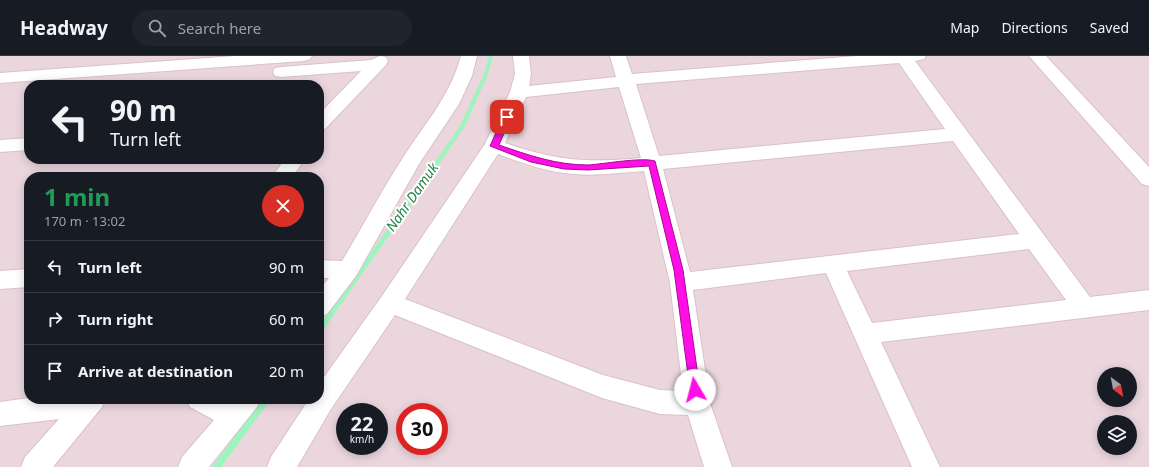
<!DOCTYPE html>
<meta charset="utf-8">
<style>
:root{--surface:#171b24;--page:#20242c;--text:#f1f3f6;--muted:#9ea1a6;--line:#363941}
body{margin:0;font-family:"Noto Sans",sans-serif;background:var(--page);color:var(--text);height:100vh;display:flex;flex-direction:column;font-size:15px;white-space:nowrap}
*{box-sizing:border-box;margin:0}
p{font-size:13px;color:var(--muted)}
.icon{flex:none;width:22px;height:22px;fill:none;stroke:currentColor;stroke-width:2;stroke-linecap:round;stroke-linejoin:round}
.map{position:relative;flex:1;overflow:hidden}
.panel{position:absolute;left:24px;top:116px;width:300px;height:232px;display:flex;flex-direction:column;background:var(--surface);border-radius:16px;box-shadow:0 2px 10px #0003}
.panel>*{flex:none}
.hud{position:absolute;left:24px;top:24px;width:300px;height:84px;border-radius:16px;box-shadow:0 2px 10px #0003;background:#171b24;color:var(--text);overflow:hidden}
.needle{width:26px;rotate:148deg}
.fabs{position:absolute;left:1097px;top:311px;display:grid;gap:8px}
.fabs a{display:grid;place-items:center;width:40px;height:40px;border-radius:50%;background:var(--surface);box-shadow:0 2px 10px #0003;font-size:20px}
.speed{position:absolute;left:336px;top:347px;display:flex;gap:8px;font-size:20px;font-weight:700;text-align:center}
.speed>*{display:grid;place-content:center;width:52px;height:52px;border-radius:50%;background:var(--surface);box-shadow:0 2px 10px #0003;line-height:1}
.speed small{font-size:10px;font-weight:400}
.speed .limit{border:6px solid #d22;background:#fff;color:#111}
.pin{position:absolute;display:grid;place-items:center;width:34px;height:34px;color:#fff;margin:-17px;border-radius:8px;box-shadow:0 2px 6px #0006}
.me{position:absolute;width:44px;margin:-22px;rotate:352deg;stroke-linejoin:round;filter:drop-shadow(0 0 3px #0008)}
.turn{display:flex;align-items:center;gap:14px;height:84px;padding:0 20px;font-size:18px}
.turn .icon{width:52px;height:52px;stroke-width:2.5}
.turn b{display:block;font-size:28px;line-height:34px}
.round{display:grid;place-items:center;flex:none;width:42px;height:42px;border-radius:21px;background:var(--page)}
.overview{display:flex;align-items:center;justify-content:space-between;height:68px;padding:0 20px}
h1{font-size:24px;font-weight:700;line-height:30px;color:#1e9e55}
ul{padding:0;list-style:none}
li{display:flex;align-items:center;gap:12px;height:52px;padding:0 20px;border-top:1px solid var(--line)}
li div{flex:1}
li b{display:block;font-size:15px}
li em{font-style:normal}
header{display:flex;align-items:center;gap:24px;box-sizing:border-box;height:56px;padding:0 20px;background:var(--surface);border-bottom:1px solid var(--line)}
header strong{font-size:19px}
nav{display:flex;gap:22px;margin-inline-start:auto;font-size:14px}
.search{width:280px;height:36px;background:var(--page);display:flex;align-items:center;gap:10px;box-sizing:border-box;padding:0 14px;border-radius:22px;color:var(--muted);font-size:15px}
.map>svg:first-child{display:block}
.residential{fill:#ebd6de;fill-rule:evenodd}
.lines{fill:none;stroke-linecap:round;stroke-linejoin:round}
.stream{fill:#9df4bd;fill-rule:evenodd}
.minor-casing{stroke:#dac0ca;stroke-width:2}
.minor{fill:#fff;fill-rule:evenodd}
.route{fill:#ff0fe5;stroke:#a60a95}
.labels{text-anchor:middle;stroke-width:4;stroke-linejoin:round;paint-order:stroke}
.water-label{font-size:14px;font-style:italic;fill:#218447;stroke:#fff}
</style>
<header>
<strong>Headway</strong>
<div class="search"><svg class="icon" aria-label="search" viewBox="0 0 24 24"><circle cx="10" cy="10" r="6"/><path d="M15 15l6 6"/></svg>Search here</div>
<nav><a>Map</a><a>Directions</a><a>Saved</a></nav>
</header>
<div class="map">
<svg width="1149" height="411" viewBox="0 0 1149 411">
<rect width="100%" height="100%" fill="#f3e4e9"/>
<path class="residential" d="M0,0H1149V411H0ZM29,29H319V103H29ZM29,121H319V343H29ZM1104,318H1130V344H1104ZM345,356H379V390H345ZM405,356H439V390H405ZM1104,366H1130V392H1104Z"/>
<g class="lines">
<path class="stream" d="M489,0H493L488,18L464,72L321,277L319,278V270L459,72L484,18Z
M263,343H271L221,411H212Z"/>
<g class="minor-casing">
<path id="minor" d="M235,0H312L310,3L304,5L0,27V17Z
M380,0L386,1L388,5L386,9L325,73L319,75V58L361,15L281,21L275,20L273,16L275,12L281,11L371,4Z
M461,0H477L472,20L459,48L419,108L356,220L327,258L319,261V234L329,222H319V204L342,205C363,170 382,134 404,100C426,66 450,40 461,0Z
M513,0H529L531,18L529,30L616,21L610,0H626L632,18L857,0H926L924,3L915,5L1090,241L1149,234V254L881,286L940,411H912L826,217L693,234L710,347L732,411H704L688,359L660,358L602,342L395,259L331,353L297,411H267L271,401L309,343H319V328L382,240L485,88L510,36L515,18ZM899,7L945,73L659,100L636,28ZM619,31L641,102C586,107 557,105 505,87L526,41ZM953,85L1019,178L690,216L663,113ZM498,98C519,106 541,114 564,117C590,121 618,117 644,115L670,227L683,335L660,334L603,319L405,243ZM1029,193L1066,244L872,267L847,215Z
M1029,0H1046L1149,111V130L1142,128Z
M29,82V94L0,96V84Z
M285,103H305L292,121H272Z
M29,213V231L0,233V215Z
M29,342V343H106L102,351L53,411H21L25,401L59,363L0,370V346Z
M186,343H224L230,346L232,343H261L257,351L209,411H178L182,401L214,364L190,351Z"/>
</g>
<use href="#minor" class="minor"/>
</g>
<path class="route" d="M504,59L511,61L499,89C528,99 556,109 588,109C604,108 641,101 655,105L683,214L700,334L699,337L695,339L691,337L690,334L674,214L649,110L588,114L564,113L531,106L490,90Z"/>
<g class="labels">
<g class="water-label">
<text transform="translate(412 141) rotate(-55)" y="5">Nahr Damuk</text>
</g>
</g>
</svg>
<div class="fabs">
<a><svg class="needle" viewBox="-14 -14 28 28"><path d="M0-13l5 13h-10z" fill="#e53935"/><path d="M0 13l5-13h-10z" fill="#9ea1a6"/></svg></a>
<a><svg class="icon" aria-label="layers" viewBox="0 0 24 24"><path d="M12 4l9 5-9 5-9-5zM3 14l9 5 9-5"/></svg></a>
</div>
<div class="speed"><div>22<small>km/h</small></div><div class="limit">30</div></div>
<div class="pin" style="left:507px;top:61px;background:#d93025"><svg class="icon" aria-label="arrive" viewBox="0 0 24 24"><path d="M6 21V4h12l-3 4 3 4H6"/></svg></div>
<svg class="me" style="left:695px;top:334px" viewBox="-20 -20 40 40"><circle r="19" fill="#fff"/><path d="M0-13L10 11 0 6-10 11z" fill="#ff0fe5"/></svg>
<div class="hud">
<div class="turn"><svg class="icon" aria-label="left" viewBox="0 0 24 24"><path d="M17 20v-9H6M10 6l-5 5 5 5"/></svg><div><b>90 m</b>Turn left</div></div>
</div>
<section class="panel">
<div class="overview"><div><h1>1 min</h1><p>170 m · 13:02</p></div><a class="round" style="background:#d93025;color:#fff"><svg class="icon" aria-label="close" viewBox="0 0 24 24"><path d="M6 6l12 12M18 6L6 18"/></svg></a></div>
<ul>
<li><svg class="icon" aria-label="left" viewBox="0 0 24 24"><path d="M17 20v-9H6M10 6l-5 5 5 5"/></svg><div><b>Turn left</b></div><em>90 m</em></li>
<li><svg class="icon" aria-label="right" viewBox="0 0 24 24"><path d="M7 20v-9h11M14 6l5 5-5 5"/></svg><div><b>Turn right</b></div><em>60 m</em></li>
<li><svg class="icon" aria-label="arrive" viewBox="0 0 24 24"><path d="M6 21V4h12l-3 4 3 4H6"/></svg><div><b>Arrive at destination</b></div><em>20 m</em></li>
</ul>
</section>
</div>
